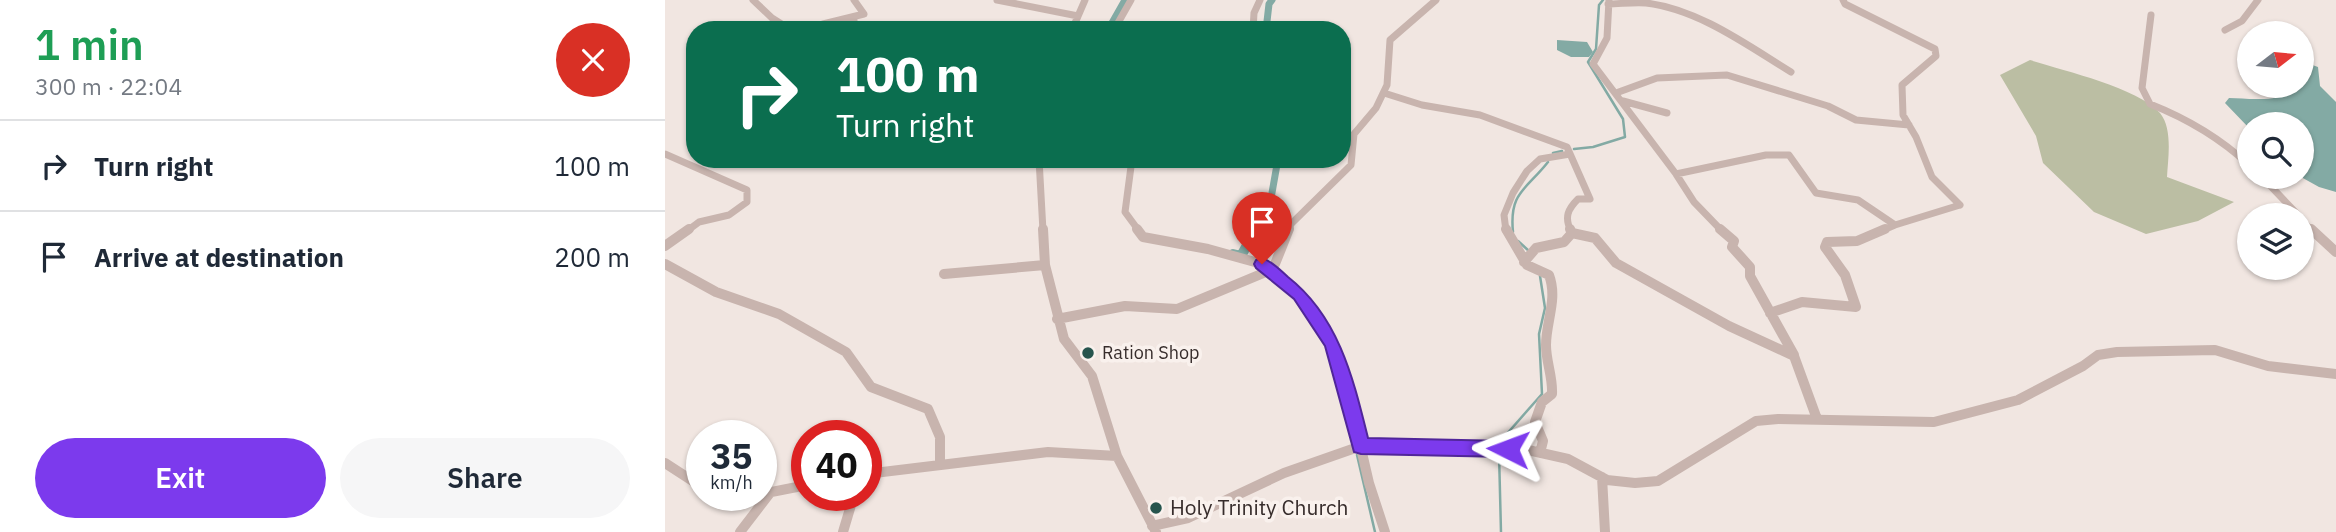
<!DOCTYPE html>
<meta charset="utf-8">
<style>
:root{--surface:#fff;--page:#f6f6f7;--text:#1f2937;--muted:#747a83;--line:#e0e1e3;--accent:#7c3aed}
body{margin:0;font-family:"IBM Plex Sans",sans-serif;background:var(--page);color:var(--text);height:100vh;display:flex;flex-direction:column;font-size:26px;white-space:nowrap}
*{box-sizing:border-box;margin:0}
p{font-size:23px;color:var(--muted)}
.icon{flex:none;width:38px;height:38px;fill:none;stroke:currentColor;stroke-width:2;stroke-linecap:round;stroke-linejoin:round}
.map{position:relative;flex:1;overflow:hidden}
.panel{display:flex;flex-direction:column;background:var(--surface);width:665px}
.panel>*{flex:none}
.top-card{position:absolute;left:21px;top:21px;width:665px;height:147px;border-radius:28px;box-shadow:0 2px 5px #0004;background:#0b6e4f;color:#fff;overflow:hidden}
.needle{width:46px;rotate:74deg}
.fabs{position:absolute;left:1572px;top:21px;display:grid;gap:14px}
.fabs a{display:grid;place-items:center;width:77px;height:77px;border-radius:50%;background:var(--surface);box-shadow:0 2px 5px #0004;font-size:35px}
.speed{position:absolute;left:21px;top:420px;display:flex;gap:14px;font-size:35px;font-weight:700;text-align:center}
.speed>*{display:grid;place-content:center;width:91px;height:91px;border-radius:50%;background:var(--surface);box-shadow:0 2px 5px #0004;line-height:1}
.speed small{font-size:18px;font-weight:400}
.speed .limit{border:10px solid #d22;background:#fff;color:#111}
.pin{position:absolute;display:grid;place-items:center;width:60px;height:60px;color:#fff;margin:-72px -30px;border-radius:50% 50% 50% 0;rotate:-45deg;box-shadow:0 0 7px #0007}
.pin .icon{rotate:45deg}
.me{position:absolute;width:77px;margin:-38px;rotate:273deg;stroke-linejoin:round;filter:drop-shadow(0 0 5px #0008)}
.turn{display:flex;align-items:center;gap:24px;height:147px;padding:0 35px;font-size:32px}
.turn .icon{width:91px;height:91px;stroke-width:2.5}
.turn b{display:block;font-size:49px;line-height:60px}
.round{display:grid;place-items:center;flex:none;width:74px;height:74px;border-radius:37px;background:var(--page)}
.headline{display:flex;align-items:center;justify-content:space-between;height:119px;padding:0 35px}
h1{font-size:42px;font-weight:600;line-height:52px;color:#1e9e55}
.action{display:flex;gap:14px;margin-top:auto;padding:14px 35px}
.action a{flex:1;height:80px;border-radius:42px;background:var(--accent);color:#fff;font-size:28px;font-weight:600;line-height:80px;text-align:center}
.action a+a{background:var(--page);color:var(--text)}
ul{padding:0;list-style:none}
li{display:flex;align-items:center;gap:21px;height:91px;padding:0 35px;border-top:2px solid var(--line)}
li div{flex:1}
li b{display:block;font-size:26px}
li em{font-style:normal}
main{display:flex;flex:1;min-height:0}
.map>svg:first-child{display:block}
.green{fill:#bbbea3}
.water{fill:#83aaa4}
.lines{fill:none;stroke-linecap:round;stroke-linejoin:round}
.stream{stroke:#83aaa4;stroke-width:2.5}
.canal-far1{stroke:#83aaa4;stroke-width:7}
.canal{stroke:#83aaa4;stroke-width:10}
.minor-far1{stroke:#c8b4ae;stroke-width:7}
.minor{stroke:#c8b4ae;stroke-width:10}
.route{fill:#7c3aed;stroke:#51269a;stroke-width:2}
.poi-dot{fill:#26544d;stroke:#f9f1ed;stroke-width:2.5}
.labels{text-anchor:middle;stroke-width:7;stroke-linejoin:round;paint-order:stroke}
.poi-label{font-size:18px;fill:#372d2c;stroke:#f9f1ed;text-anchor:start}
.near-poi-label{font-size:21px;fill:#372d2c;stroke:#f9f1ed;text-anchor:start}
</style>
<main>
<section class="panel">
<div class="headline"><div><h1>1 min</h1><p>300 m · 22:04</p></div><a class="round" style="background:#d93025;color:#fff"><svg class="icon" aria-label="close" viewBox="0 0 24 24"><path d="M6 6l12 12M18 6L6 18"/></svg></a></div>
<ul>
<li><svg class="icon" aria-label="right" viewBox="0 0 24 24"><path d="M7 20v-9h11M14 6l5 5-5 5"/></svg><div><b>Turn right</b></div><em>100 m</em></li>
<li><svg class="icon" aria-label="arrive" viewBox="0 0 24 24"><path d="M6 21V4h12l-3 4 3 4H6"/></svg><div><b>Arrive at destination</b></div><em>200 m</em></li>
</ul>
<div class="action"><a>Exit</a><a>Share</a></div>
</section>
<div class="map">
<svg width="1671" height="532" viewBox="0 0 1671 532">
<rect width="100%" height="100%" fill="#f1e6e1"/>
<path class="green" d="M1365,60C1399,71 1472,87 1495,113C1508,129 1503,158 1502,177L1569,202L1533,221L1481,234L1429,212L1378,163L1371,136L1335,75Z"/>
<path class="water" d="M892,40L922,42L928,52L924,57H906L892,50Z
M1636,61L1653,67L1655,86L1671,102V192L1654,187L1636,177V124H1584V128L1560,103L1564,98C1590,99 1621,103 1641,83L1636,79Z"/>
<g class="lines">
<path class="stream" d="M909,149L928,147L960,137L958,119L923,62L931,49L934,5L938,0
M888,153L897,151
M848,232C844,192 861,190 883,162
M853,241L864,251
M662,343L689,440
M840,436L877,394L874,334L880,308L875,276
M834,453L836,532
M692,455L710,532"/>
<path class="canal-far1" d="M443,30L460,0
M601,30L604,4L607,0
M590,231L605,204L613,159"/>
<path class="canal" d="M568,254L576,256L591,229"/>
<path class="minor-far1" d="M88,0L107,18L126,30
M332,0L413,16
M944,0L942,38L928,64L1011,174L1101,155H1124L1151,193L1193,200L1230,225L1295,205
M1178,0L1180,4L1270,49L1271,56L1237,85L1238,115L1251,137L1267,177L1295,205
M943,4C955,4 968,2 981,3C1033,9 1082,45 1126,72
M1486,15L1477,88L1485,104C1523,119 1554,137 1584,165
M189,19V30
M145,30L158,24L199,14L189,0
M407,30L420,0
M449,30L466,0
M588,30L589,13L595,0
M1560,30L1577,21L1593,0
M719,93L757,105L815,115L902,147L925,199H913C903,209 899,217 906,231
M951,93L992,78L1062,75L1163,106L1191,120L1244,125
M958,101L1002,113
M0,154L82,190V202L64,215L34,222L22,231
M374,159L378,231
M467,159L460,212L474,231
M1011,174L1029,202L1057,231
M1597,177L1633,215
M1636,219L1647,231
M623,231L626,224L686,165L689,134L711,108L722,85L725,40L771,0
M841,231L839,215L848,193L862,171L875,159L905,154
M1216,231L1230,225"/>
<path class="minor" d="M378,229L380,265L399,339L427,376L452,456L491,532
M472,229L478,237L543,249L597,264L634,295L668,343L680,379L704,483L720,532
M841,229L862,265L884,275C893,299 881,321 881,345C881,362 888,377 887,394L877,402L870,422L878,441L875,453
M905,229L907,233
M1055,229L1069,241L1067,247L1085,267V276L1129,355
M1646,229L1671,252
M907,233L930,238L951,263L1064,326L1129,356L1152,419
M0,246L24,229
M859,262L871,248L899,242L907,233
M0,264L51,292L114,314L181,352L206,387L263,409L275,437V464
M279,274L380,265
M1105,313L1137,302L1191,307L1180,275L1160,247L1162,242L1192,241L1220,229
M392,319L460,306L512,309L601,272L610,264L624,229
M0,463L37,487
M201,474L383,452L452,456
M937,477L940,532
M96,494L142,485
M72,495H87
M487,526L523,518L619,473L696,446L863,450L903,459L942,480L970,483L993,481L1091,421L1113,419L1269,422L1353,400L1418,366L1433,355L1452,352L1550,350L1603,366L1671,374
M75,532L105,493
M178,532L189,495"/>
</g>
<path class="route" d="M597,258C607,261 615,270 623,277C674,317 688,378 703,438L843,441L850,443L853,449L850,454L843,457L696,454L689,452L660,346L629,299L591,268L589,264L591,260Z"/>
<g class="poi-dot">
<circle cx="423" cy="353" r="7"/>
<circle cx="491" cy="508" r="7"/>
</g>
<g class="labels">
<g class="poi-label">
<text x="437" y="359">Ration Shop</text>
</g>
<g class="near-poi-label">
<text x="505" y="515">Holy Trinity Church</text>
</g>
</g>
</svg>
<div class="fabs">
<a><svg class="needle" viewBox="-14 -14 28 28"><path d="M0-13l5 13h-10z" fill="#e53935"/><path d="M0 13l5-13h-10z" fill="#747a83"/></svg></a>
<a><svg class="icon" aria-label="search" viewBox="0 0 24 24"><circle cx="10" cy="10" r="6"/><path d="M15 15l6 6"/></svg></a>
<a><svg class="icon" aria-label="layers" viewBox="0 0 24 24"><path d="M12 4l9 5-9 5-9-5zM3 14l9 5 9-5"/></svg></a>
</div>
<div class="speed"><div>35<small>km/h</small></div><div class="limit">40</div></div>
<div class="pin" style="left:597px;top:264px;background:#d93025"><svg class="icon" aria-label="arrive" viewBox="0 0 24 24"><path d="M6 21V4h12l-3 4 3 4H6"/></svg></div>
<svg class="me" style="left:843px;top:449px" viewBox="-20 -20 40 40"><path d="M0-17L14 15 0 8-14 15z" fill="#7c3aed" stroke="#fff" stroke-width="4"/></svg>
<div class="top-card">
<div class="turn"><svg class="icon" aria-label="right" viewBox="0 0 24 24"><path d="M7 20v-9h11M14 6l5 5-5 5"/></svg><div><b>100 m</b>Turn right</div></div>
</div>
</div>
</main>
